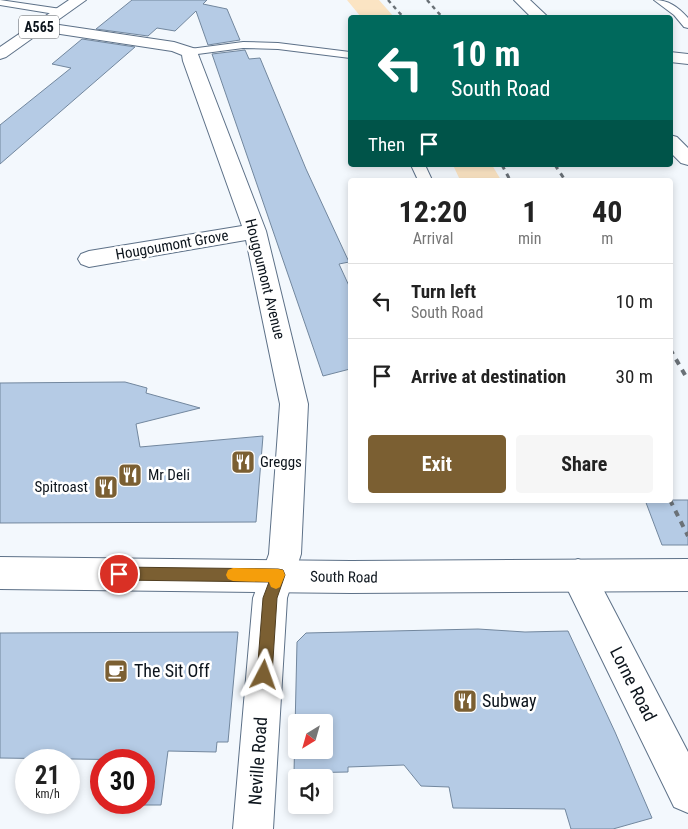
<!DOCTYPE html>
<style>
:root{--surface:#fff;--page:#f6f6f6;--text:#222;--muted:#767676;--line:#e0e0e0;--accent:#7b5f32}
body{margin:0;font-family:"Roboto Condensed",sans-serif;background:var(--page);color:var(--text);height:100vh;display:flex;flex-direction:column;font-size:19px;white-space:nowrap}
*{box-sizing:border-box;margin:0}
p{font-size:16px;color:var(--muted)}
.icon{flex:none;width:28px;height:28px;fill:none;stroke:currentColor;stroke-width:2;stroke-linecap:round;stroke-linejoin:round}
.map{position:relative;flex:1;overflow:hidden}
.side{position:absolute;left:348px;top:178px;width:325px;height:325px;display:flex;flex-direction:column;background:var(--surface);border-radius:5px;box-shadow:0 2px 8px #0003}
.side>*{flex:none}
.banner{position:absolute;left:348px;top:15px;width:325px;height:152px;border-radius:5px;box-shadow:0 2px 8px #0003;background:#00695c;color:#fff;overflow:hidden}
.needle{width:32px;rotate:217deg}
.tools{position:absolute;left:288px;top:714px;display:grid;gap:10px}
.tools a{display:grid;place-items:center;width:45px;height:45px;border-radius:5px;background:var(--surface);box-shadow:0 2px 8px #0003;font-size:25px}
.speed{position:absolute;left:15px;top:749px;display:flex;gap:10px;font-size:25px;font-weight:700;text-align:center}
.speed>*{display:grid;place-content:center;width:65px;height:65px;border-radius:50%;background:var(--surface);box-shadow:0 2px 8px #0003;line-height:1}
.speed small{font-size:12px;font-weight:400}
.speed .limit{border:8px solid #d22;background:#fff;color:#111}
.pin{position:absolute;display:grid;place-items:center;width:42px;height:42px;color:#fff;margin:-21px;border:2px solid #fff;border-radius:50%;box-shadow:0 1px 5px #0007}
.me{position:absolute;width:55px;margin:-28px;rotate:4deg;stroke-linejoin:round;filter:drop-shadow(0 0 4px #0008)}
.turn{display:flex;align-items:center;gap:18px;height:105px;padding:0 20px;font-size:22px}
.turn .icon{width:65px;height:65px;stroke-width:2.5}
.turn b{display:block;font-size:35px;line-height:42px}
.then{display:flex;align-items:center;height:48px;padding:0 20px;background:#0003;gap:10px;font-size:19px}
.eta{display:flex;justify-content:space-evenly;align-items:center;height:85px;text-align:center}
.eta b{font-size:30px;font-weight:700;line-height:35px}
.action{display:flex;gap:10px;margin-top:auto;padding:10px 20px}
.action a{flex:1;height:58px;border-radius:5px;background:var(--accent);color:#fff;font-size:20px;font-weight:700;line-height:58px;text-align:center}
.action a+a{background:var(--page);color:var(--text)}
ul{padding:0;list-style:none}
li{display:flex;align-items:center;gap:15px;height:75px;padding:0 20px;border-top:1px solid var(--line)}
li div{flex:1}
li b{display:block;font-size:19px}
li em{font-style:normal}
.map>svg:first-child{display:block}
.green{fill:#fbe4c3}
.building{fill:#b5cbe5;stroke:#72879e;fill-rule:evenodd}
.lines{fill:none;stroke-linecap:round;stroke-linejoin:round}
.service-casing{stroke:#5d7188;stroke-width:2}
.minor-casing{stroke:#5d7188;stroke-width:2}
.tertiary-casing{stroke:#5d7188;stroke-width:2}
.trunk-casing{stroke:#5d7188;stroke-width:2}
.service{fill:#fff;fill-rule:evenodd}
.minor{fill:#fff;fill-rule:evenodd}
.tertiary{fill:#fff;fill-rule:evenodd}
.trunk{fill:#fff;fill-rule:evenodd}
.rail-far2{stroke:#6a7177;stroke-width:2.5;stroke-dasharray:4 4;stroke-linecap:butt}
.rail-far1{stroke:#6a7177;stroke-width:3;stroke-dasharray:5 5;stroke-linecap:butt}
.rail{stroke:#6a7177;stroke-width:4;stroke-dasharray:6 6;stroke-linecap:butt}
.route{fill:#7b5f32;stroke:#503e20}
.slow{fill:#f59e0b}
.labels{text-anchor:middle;stroke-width:5;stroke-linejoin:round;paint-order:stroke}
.shield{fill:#fff;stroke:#555a60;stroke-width:1}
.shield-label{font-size:14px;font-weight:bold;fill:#0c141c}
.street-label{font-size:15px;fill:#0c141c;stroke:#fff}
.poi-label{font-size:15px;fill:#0c141c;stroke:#fff;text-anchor:start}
.near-poi-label{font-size:18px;fill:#0c141c;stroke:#fff;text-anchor:start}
.near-street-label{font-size:18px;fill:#0c141c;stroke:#fff}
</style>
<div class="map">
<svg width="688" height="829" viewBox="0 0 688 829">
<rect width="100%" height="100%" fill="#f3f8fd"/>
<path class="green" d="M347,0H379L394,17H361Z
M453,165H492L501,180H460Z"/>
<path class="building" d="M132,0H207L203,4L227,9L240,40L208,45L196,11L175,31L157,28L148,36L96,29Z
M82,39L135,47L0,164V125L71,68L52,64Z
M245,50L249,59L260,58L306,169L349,262L339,264L350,288V369L323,376L212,54Z
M125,382L147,388L146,393L200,408L136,424L140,447L263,436L256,522L0,523V383Z
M645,500H688V545H662Z
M478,629L525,632L568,631L615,732L652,818L613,829H571L565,809L453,808L449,787L421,786L404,765L348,767V772L294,773L297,642L306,633ZM296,722H324V750H296Z
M238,632L228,742H217L216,752L168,751L161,805H130V802H144V760L0,758V633Z"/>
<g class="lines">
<g class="service-casing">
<path id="service" d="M0,0L61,9L66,12L61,15L0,5Z
M654,0C669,0 678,7 688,18V28L684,27L674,15Z
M243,42L278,43L350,52V58L278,49L243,48L190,55L185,52L190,49Z
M411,165H425L432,180H418Z"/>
</g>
<g class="minor-casing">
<path id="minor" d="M514,0H530L549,18H532Z
M39,22L174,42L196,49L266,231L308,404L301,554L287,598L273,829H233L253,598L269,554L280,404L246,240L89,267L81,264L78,259L81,254L89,251L242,226L183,61L182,55L172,51L34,30L31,27L34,24Z
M670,52L688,54V64L670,62Z
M670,135L677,137L688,148V165L681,163L670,152Z
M578,559L590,564L688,752V813L674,807L566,586L562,575L566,564Z"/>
</g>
<g class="tertiary-casing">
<path id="tertiary" d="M0,557L351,561L688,559V591L351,593L0,589Z"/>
</g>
<g class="trunk-casing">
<path id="trunk" d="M69,0H86L6,57L0,59V47Z"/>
</g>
<use href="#service" class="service"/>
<use href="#minor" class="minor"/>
<use href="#tertiary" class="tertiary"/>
<use href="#trunk" class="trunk"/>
<path class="rail-far2" d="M388,0L404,18
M427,0L443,18"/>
<path class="rail-far1" d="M502,165L510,180
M555,165L565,180"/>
<path class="rail" d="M670,349L688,380
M670,500L688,536"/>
</g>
<path class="route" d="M119,567L278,569L283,570L285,575L277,598L272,675L269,680L264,683L259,680L257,675L263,598L269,582L119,580L114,578L112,574L114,569Z"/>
<path class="slow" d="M233,568L278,569L283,570L285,575L280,587L276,589L271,587L269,582L233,581L228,579L226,575L228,570Z"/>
<defs>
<g id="restaurant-square" transform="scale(1.25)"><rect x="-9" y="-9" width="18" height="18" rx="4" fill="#7b5f32" stroke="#fff"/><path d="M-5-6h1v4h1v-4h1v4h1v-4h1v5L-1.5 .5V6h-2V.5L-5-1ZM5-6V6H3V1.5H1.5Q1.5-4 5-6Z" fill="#fff"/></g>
<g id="cafe-square" transform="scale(1.25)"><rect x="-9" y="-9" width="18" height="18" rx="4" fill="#7b5f32" stroke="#fff"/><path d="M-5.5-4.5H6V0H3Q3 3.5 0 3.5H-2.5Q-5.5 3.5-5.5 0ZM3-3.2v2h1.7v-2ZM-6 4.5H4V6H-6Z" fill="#fff"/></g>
</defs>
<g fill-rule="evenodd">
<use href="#restaurant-square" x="243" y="462"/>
<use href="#restaurant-square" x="130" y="475"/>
<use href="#restaurant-square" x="106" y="487"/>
<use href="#cafe-square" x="116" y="671"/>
<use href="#restaurant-square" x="465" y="701"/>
</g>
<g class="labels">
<rect class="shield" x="19" y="15.5" width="40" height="23" rx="4"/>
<g class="shield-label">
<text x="39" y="32">A565</text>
</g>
<g class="street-label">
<text transform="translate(172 245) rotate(-10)" y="5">Hougoumont Grove</text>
<text transform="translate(265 279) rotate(76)" y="5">Hougoumont Avenue</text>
<text transform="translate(344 577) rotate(1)" y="5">South Road</text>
</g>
<g class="poi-label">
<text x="260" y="467">Greggs</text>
<text x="148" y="480">Mr Deli</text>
<text x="88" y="492" text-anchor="end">Spitroast</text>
</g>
<g class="near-poi-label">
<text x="134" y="677">The Sit Off</text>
<text x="482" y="707">Subway</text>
</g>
<g class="near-street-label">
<text transform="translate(633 684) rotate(63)" y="6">Lorne Road</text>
<text transform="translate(258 761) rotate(-86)" y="6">Neville Road</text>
</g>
</g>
</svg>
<div class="tools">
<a><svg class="needle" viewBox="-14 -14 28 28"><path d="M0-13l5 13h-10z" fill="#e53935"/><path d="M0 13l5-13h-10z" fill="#767676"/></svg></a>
<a><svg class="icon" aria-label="sound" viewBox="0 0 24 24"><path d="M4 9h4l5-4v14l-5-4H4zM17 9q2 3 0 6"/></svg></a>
</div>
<div class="speed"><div>21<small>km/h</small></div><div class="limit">30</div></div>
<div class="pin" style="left:119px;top:574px;background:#d93025"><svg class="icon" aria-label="arrive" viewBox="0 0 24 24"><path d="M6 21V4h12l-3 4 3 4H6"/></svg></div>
<svg class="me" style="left:264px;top:675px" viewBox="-20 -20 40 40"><path d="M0-17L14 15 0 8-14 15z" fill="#7b5f32" stroke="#fff" stroke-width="4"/></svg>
<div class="banner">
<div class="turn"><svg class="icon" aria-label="left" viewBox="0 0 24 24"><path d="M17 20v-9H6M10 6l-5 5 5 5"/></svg><div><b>10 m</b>South Road</div></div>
<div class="then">Then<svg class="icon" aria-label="arrive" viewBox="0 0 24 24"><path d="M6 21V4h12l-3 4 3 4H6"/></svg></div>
</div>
<section class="side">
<div class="eta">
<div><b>12:20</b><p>Arrival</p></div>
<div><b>1</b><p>min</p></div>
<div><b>40</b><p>m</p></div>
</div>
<ul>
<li><svg class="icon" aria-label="left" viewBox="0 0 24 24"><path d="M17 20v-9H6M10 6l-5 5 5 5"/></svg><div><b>Turn left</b><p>South Road</p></div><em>10 m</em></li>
<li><svg class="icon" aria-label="arrive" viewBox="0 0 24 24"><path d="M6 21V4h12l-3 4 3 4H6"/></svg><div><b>Arrive at destination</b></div><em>30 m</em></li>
</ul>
<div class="action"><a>Exit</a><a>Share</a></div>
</section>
</div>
